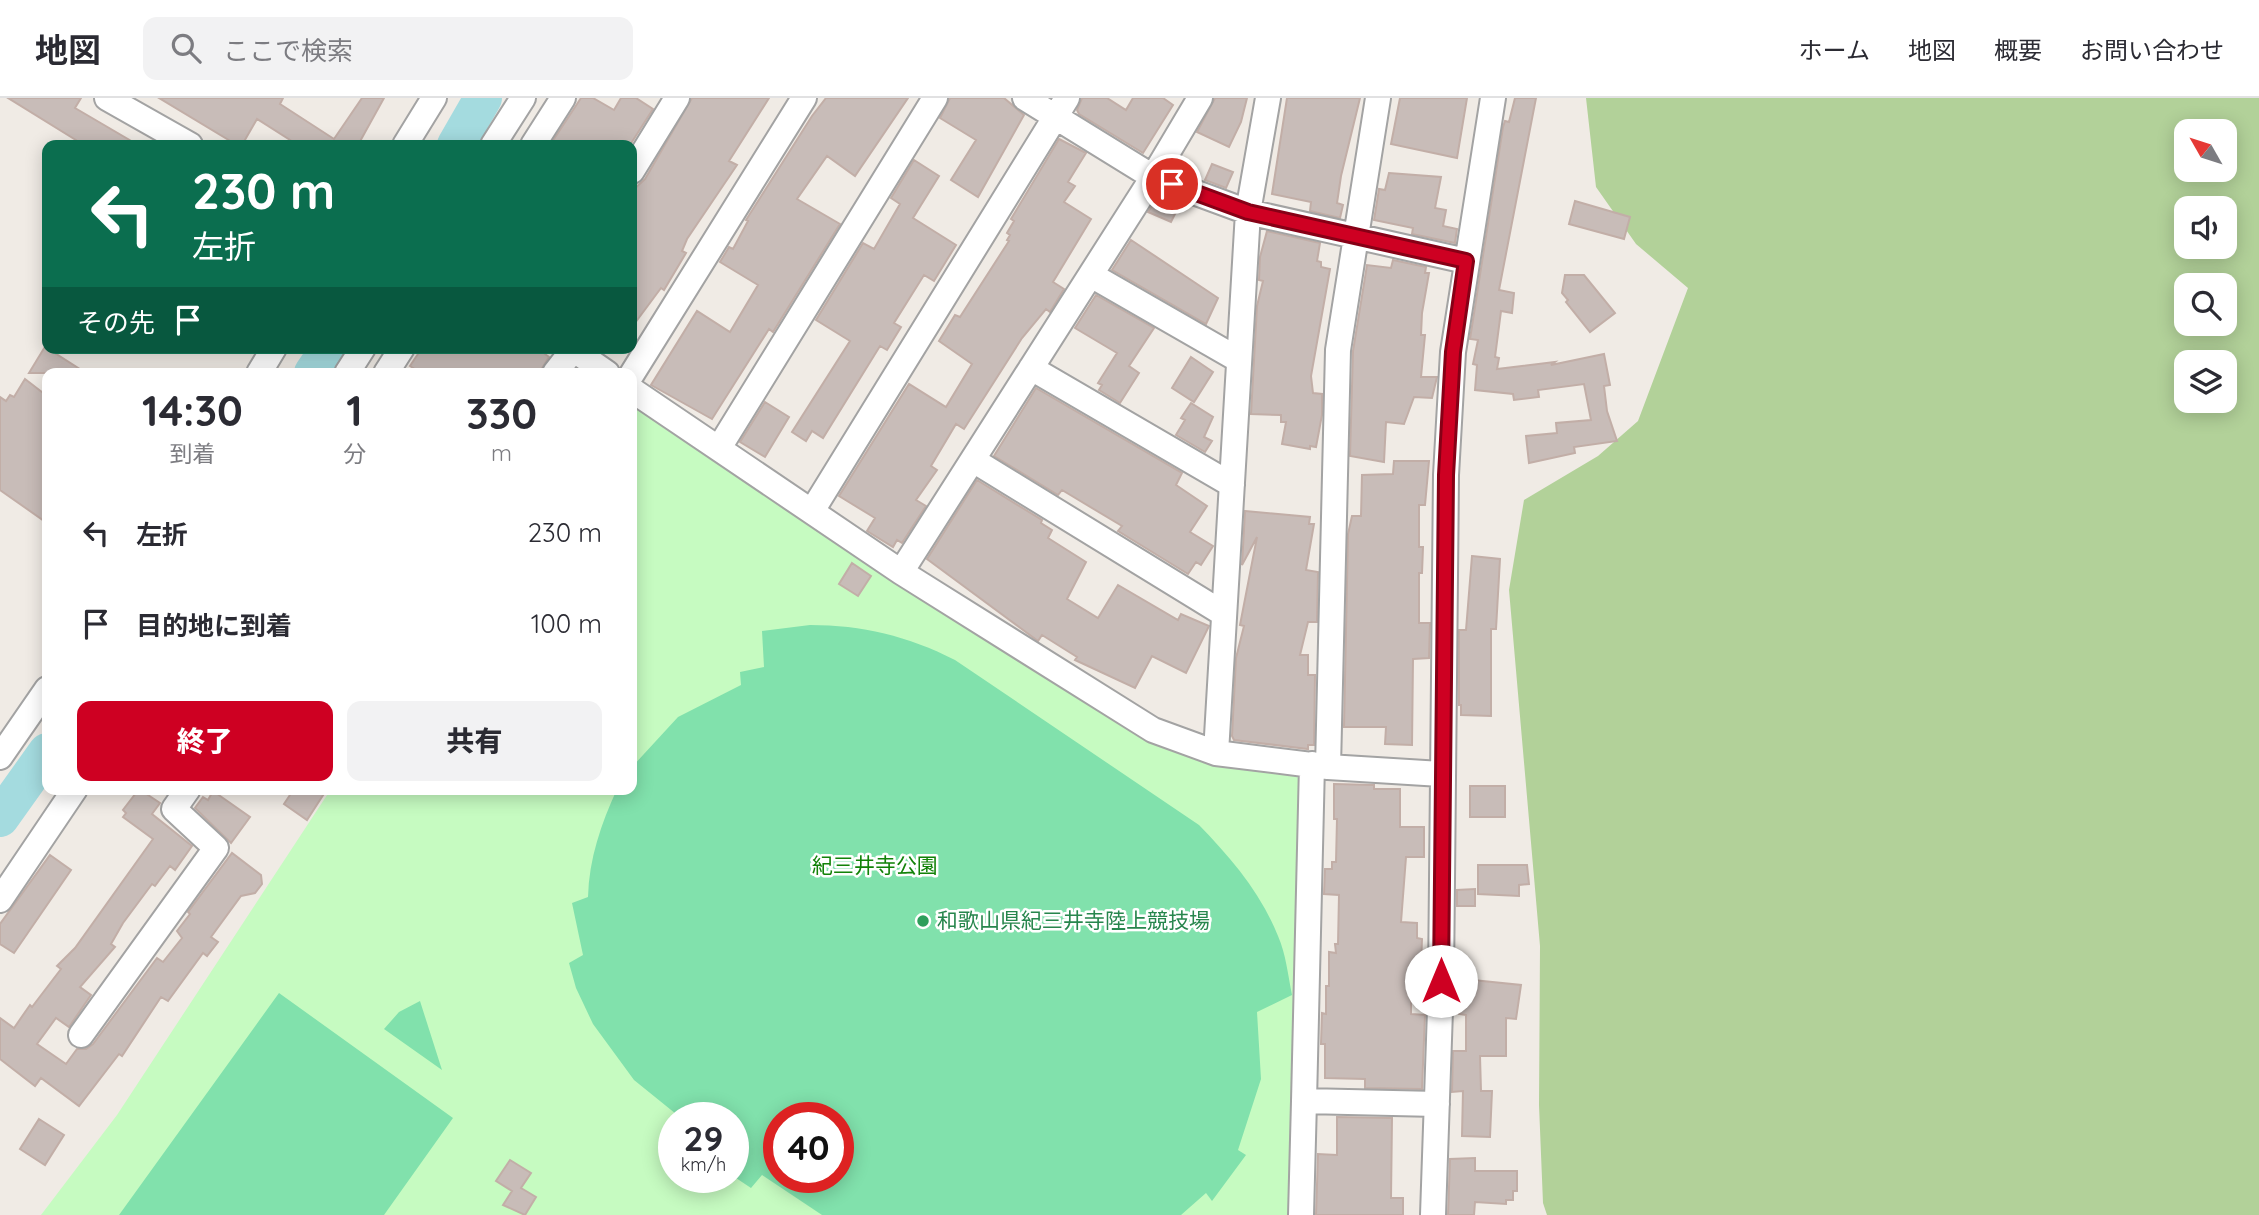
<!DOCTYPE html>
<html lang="ja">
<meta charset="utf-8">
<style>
:root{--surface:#fff;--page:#f2f2f3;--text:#2b2b33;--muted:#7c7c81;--line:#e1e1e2;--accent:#ce0022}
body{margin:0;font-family:Quicksand,"Noto Sans JP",sans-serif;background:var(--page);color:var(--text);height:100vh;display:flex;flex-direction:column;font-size:26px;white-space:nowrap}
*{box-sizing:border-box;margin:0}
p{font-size:23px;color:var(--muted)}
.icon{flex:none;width:38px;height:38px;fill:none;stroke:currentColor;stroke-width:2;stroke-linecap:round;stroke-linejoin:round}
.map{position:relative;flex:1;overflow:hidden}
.details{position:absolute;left:42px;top:270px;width:595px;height:427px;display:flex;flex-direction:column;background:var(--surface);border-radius:14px;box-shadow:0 4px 18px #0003}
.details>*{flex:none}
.banner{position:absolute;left:42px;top:42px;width:595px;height:214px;border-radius:14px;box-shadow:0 4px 18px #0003;background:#0b6e4f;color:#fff;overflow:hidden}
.needle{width:46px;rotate:309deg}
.controls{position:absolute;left:2174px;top:21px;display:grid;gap:14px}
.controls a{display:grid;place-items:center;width:63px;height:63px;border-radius:14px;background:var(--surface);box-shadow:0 4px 18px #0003;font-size:35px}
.speed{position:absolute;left:658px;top:1004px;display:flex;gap:14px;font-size:35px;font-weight:700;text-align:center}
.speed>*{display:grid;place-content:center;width:91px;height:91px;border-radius:50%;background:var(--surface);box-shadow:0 4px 18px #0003;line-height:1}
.speed small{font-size:18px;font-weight:400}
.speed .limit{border:10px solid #d22;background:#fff;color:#111}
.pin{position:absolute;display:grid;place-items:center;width:60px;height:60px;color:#fff;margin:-30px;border:4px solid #fff;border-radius:50%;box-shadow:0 2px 7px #0007}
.me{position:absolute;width:77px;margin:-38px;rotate:0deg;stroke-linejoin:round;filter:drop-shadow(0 0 5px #0008)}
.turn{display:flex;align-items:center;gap:24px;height:147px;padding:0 35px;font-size:32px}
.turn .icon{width:91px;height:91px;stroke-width:2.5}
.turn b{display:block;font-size:49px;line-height:60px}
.then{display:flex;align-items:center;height:66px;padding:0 35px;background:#0003;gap:14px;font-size:26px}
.eta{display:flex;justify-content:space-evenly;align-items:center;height:119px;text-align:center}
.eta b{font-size:42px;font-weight:800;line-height:49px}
.primary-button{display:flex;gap:14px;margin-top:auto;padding:14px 35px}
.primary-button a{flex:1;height:80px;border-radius:14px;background:var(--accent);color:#fff;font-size:28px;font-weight:800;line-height:80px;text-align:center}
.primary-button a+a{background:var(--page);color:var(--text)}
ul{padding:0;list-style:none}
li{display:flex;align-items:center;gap:21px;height:91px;padding:0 35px}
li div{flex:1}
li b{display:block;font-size:26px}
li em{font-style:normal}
header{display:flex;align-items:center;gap:42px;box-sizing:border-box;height:98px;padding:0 35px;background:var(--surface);border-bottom:2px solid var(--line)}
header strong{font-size:33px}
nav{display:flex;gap:38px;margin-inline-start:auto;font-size:24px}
.search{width:490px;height:63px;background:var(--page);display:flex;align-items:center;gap:18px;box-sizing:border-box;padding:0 24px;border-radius:14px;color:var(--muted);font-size:26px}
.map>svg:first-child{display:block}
.forest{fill:#b2d199;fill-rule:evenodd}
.park{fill:#c6fbc1;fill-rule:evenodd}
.pitch{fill:#81e1ac;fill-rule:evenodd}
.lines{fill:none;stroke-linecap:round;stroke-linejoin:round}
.river{stroke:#a4dbdf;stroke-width:38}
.building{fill:#c8bcb8;stroke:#c2aea7;stroke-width:2}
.minor-casing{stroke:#a3a3a3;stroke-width:28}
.minor{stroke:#fff;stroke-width:24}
.route-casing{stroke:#860016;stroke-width:18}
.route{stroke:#ce0022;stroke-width:12}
.leisure-dot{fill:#2e9e5b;stroke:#fff;stroke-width:2.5}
.labels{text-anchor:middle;stroke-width:5;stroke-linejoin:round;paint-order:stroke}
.park-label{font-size:21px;fill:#128208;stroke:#fff}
.leisure-label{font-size:21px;fill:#27864d;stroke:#fff;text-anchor:start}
</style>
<header>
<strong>地図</strong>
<div class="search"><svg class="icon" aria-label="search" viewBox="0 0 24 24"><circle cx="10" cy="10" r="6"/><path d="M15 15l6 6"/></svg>ここで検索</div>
<nav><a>ホーム</a><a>地図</a><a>概要</a><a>お問い合わせ</a></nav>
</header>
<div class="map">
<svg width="2259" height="1117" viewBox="0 0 2259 1117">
<rect width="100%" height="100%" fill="#f0ebe5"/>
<path class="forest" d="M1586,0H2259V1117H1547L1543,1105L1539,1007L1540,848L1509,492L1524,402L1598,358L1638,323L1688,190L1636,146L1596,89ZM2186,33H2224V72H2186ZM2186,110H2224V149H2186ZM2186,187H2224V226H2186ZM2186,264H2224V303H2186Z"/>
<path class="park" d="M632,303L1124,626L1303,677L1292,1117H41L117,1017L331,691H632ZM674,1020H733V1080H674ZM779,1020H838V1080H779Z"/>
<path class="pitch" d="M810,527C862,527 908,538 955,562L1199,727C1231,760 1261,795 1278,838C1286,856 1288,878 1292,897L1257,914L1261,981L1238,1052L1246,1057L1212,1103L1206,1095L1181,1117H822L762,1077L751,1090L733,1078V1070L739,1061L733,1057V1020H681L634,982L593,926L576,890L569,865L583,857L572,805L588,799C589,761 601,726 617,691H632V669L678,619L741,587L740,574L764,569L762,533ZM838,1020V1080H779V1020Z
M279,895L453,1020L384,1117H119Z
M420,903L442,972L384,931L399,914Z"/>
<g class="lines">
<path class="river" d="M456,47L483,0
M313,275L330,250
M0,720L47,654"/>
</g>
<path class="building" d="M8,0H81L75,10L138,47H84Z
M159,0H283L280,6L334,41L362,0H384L358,47H298L257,21L242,47H237Z
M581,0H593L614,12L621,0H636L653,11L630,47H550Z
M692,0H769L729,63L737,67L687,141L682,153L686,155L664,192L661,190L632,229V93L645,81Z
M826,0H908L855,78L827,58L797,101L840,126L773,234L769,231L712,321L651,287L697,213L730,234L758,187L720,164L729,149L733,151L748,123L746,122L812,18Z
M950,0H1004L1024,17L978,99L951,82L976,42L940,20Z
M1082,0H1107L1126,12L1133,0H1163L1173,7L1143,55L1079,16L1077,12Z
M1215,0H1247L1241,24L1229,49L1197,34Z
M1287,0H1360L1341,78L1337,105L1343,107L1340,120L1310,113L1311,104L1272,96Z
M1400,0H1467L1457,60L1391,46Z
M1515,0H1536L1499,192L1514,195L1512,215L1501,213L1495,259L1499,260L1497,271L1555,264L1551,267L1604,256L1610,287L1604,288L1607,313L1617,343L1574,349L1575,355L1529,365L1526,338L1557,335L1556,325L1591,322L1584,286L1538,292L1539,299L1514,302L1513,296L1475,292L1477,267L1473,266L1478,242L1470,241L1503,29L1505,23L1509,24Z
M1059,41L1086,55L1068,84L1075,88L1064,104L1091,121L1053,184L1064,191L1050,214L1046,211L1022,240L964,331L956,326L931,368L937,372L916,402L926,408L902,445L897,442L893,449L867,433L875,420L839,398L909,286L946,309L972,266L939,243L955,217L960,219L1009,143L1007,142L1010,137L1007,135L1014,123L1011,121Z
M914,62L939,78L913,120L956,147L934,183L924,177L894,225L901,229L887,252L880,248L823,340L812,333L806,343L792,334L850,243L816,222L863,145L874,151L900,106L891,100Z
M1212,66L1233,74L1226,90L1205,82Z
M1389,75L1441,79L1435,110L1446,112L1443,128L1457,131L1455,145L1412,136L1413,130L1374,122L1379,91L1385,92Z
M1159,98L1179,108L1171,124L1148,114Z
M1575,103L1630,119L1624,141L1569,126Z
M1267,133L1320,145L1317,163L1321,164V169L1330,171L1311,278L1313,295L1322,296V317L1316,349L1310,348V351L1282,346L1286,324H1281V317L1251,316L1257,208L1263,183L1259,182L1260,159Z
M1131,142L1218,200L1206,226L1112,172Z
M1393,162L1426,169L1425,175H1429L1422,215L1421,237H1425L1421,279H1437L1432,300L1414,299L1404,326L1386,324L1384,364L1350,358L1353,253L1367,167L1391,170Z
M1565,177H1584L1615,215L1590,234L1566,204L1568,202L1562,195Z
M1096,197L1154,230L1129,268L1139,275L1120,305L1099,292L1102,287L1098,285L1117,255L1075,230Z
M46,247L47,250L86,275H29Z
M422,250H537L549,259L539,275H421L410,268Z
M1191,259L1213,274L1194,304L1172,290Z
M25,281L47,298V425L0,392V299L6,303L10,297L14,299Z
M1036,290L1182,375L1176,387L1207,408L1190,434L1213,448L1201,467L1196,464L1188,476L1118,433L1122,428L1062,392L1058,397L994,358Z
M765,304L789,319L765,359L740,344Z
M1191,305L1213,319L1204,339L1212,343L1205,354L1176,337L1185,322L1181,320Z
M1394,363H1429L1425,407H1419V449H1423L1422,475H1419V525H1430L1429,560L1413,561L1412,647L1385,646L1386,629H1344L1348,436L1352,418H1361L1362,377L1393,376Z
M977,382L1042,422L1041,425L1052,432L1048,440L1086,464L1067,501L1098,520L1118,487L1178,522L1181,516L1209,528L1186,575L1152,558L1135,590L1075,562L1077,559L1042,537L1038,543L927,461Z
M1245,413L1310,419L1309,426H1314L1306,472L1318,474L1317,524H1308L1300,557H1308V577H1315L1314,647H1308V651L1234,642L1232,638L1236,560L1244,528L1240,527L1257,439L1242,467Z
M1472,458L1500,461L1496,531H1491V618L1461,617V607H1459V532H1466Z
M852,465L871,478L858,498L839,486Z
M1334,686L1374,687V691H1400V729H1424V759H1406L1401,824L1417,825V840L1422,841L1421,867H1417L1416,875H1411V916L1425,917L1422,991L1365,990V981L1325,980V946H1321L1322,915L1326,916V888H1329V854L1336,855L1335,846H1338L1339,797L1324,796L1325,771H1332V764H1336L1337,721H1334Z
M1470,688H1505V719H1470Z
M139,691L160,705L152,716L192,748L175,772L170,768L155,788L152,786L123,825L111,846L115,849L80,889L91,897L69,929L56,920L37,946L66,966L77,951H86L93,946L157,860L163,864L182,840L177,833L190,816L188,814L232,755L261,777L262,786L255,795L241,798L211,839L218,844L207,858L203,855L168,903L161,899L122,958L119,956L79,1008L41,980L35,988L0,961V920L14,930L30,907L32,909L61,871L57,868L75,850L153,741L123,719L126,715L123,712Z
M294,691H327L307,722L284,706Z
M213,693L250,719L231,745L195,710L203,699L208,702Z
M50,757L71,772L14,855L0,846V826Z
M1478,767H1527L1529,786L1519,787V798L1478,796Z
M1475,791V808H1457V792Z
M1463,881L1521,887L1516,921L1506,920V958H1480L1481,993H1492L1490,1039L1462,1038L1463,993L1452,994L1453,953H1466V917L1459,916L1460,908L1457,907L1459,889H1463Z
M1337,1019L1392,1020L1391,1100H1403V1117H1316L1318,1056L1337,1057Z
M39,1021L64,1037L45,1067L20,1051Z
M1475,1060V1073H1517V1093H1513V1102H1506V1106L1475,1104L1474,1117H1448L1450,1061Z
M510,1062L531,1075L521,1090L536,1099L525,1117L503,1107L512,1093L496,1083Z"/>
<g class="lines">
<g class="minor-casing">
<path id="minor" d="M107,0L190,47
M1025,0L1153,79L1248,114L1466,163
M405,47L434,0
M493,47L523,0
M533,47L563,0
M632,73L677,0
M1091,177L1239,262
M571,250L607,275
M1031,270L1232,387
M259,275L274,250
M347,275L363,250
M386,275L402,250
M555,275L573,252
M632,276L804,0
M632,292L901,474L1153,632L1216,655L1328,669L1441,676
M719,350L935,0
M973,362L1224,516
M812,413L1067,0
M901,474L1153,79L1200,0
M1216,655L1248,114L1268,0
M0,659L47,591
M1312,666L1304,1003L1437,1006
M1328,669L1338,252L1378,0
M0,802L75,691
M81,937L216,750L174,711L188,691
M1301,1117L1304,1003
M1433,1117L1441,883L1446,377L1453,254L1493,0"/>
</g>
<use href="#minor" class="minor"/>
</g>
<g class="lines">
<g class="route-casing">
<path id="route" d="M1172,86L1248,114L1466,163L1453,254L1446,377L1441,883"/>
</g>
<use href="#route" class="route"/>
</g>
<circle class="leisure-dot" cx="923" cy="823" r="7"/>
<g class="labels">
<g class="park-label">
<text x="875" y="775">紀三井寺公園</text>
</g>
<g class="leisure-label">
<text x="937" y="830">和歌山県紀三井寺陸上競技場</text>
</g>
</g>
</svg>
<div class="controls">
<a><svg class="needle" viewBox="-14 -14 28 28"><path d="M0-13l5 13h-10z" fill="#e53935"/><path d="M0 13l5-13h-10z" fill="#7c7c81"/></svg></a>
<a><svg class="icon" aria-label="sound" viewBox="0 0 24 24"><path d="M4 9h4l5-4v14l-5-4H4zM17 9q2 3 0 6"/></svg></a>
<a><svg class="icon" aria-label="search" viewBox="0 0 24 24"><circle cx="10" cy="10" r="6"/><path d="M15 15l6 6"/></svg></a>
<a><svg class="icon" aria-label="layers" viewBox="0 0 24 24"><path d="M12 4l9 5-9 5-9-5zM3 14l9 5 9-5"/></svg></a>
</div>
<div class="speed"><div>29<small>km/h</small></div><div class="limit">40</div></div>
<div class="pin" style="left:1172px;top:86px;background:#d93025"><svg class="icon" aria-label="arrive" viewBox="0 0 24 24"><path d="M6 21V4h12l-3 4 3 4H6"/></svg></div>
<svg class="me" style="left:1441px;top:883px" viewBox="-20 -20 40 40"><circle r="19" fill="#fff"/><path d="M0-13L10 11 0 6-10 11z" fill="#ce0022"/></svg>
<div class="banner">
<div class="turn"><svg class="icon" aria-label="left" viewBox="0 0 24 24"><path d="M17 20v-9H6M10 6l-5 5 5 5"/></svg><div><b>230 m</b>左折</div></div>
<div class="then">その先<svg class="icon" aria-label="arrive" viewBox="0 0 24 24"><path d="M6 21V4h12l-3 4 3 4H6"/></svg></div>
</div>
<section class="details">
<div class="eta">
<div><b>14:30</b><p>到着</p></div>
<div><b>1</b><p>分</p></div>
<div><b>330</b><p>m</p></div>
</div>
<ul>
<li><svg class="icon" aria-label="left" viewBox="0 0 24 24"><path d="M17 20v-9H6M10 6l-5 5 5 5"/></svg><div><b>左折</b></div><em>230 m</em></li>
<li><svg class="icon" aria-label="arrive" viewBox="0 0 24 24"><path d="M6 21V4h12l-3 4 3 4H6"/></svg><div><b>目的地に到着</b></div><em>100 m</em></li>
</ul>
<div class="primary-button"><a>終了</a><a>共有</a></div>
</section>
</div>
